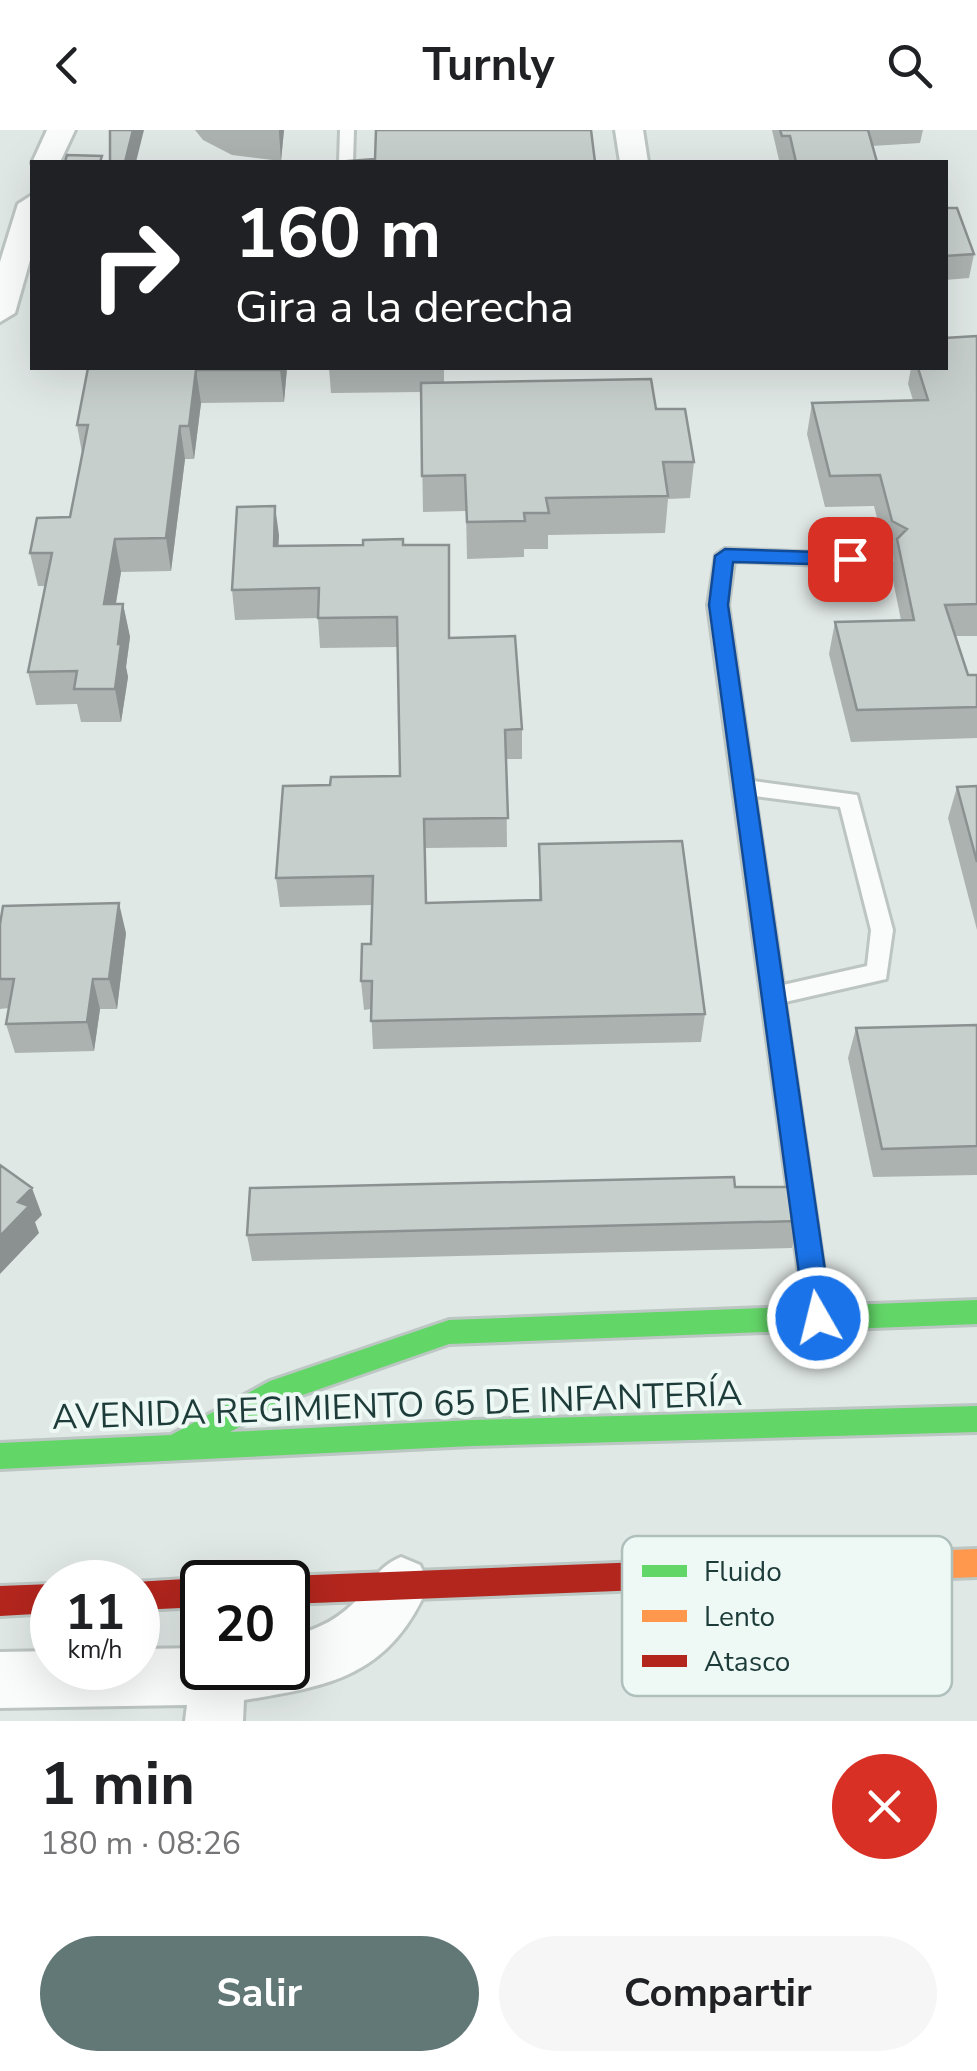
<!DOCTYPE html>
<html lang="es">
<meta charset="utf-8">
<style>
:root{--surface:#fff;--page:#f6f6f6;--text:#202124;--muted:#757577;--accent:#617876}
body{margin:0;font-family:"Nunito Sans",sans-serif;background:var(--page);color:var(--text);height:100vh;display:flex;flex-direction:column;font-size:38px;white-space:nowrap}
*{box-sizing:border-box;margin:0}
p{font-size:32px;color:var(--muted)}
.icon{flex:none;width:55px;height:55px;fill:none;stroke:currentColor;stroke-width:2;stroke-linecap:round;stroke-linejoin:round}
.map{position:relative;height:1591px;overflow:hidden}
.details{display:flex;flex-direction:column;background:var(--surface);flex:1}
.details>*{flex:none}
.banner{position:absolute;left:30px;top:30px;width:918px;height:210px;border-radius:0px;box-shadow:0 10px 40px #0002;background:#202124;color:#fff;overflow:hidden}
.speed{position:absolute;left:30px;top:1430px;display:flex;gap:20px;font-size:50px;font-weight:700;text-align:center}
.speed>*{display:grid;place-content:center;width:130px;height:130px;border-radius:50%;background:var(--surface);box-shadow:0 10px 40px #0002;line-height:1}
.speed small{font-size:25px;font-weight:400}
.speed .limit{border:5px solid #111;border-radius:15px;background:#fff;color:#111}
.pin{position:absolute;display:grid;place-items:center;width:85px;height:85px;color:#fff;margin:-42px;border-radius:20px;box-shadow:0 5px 15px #0006}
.me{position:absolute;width:110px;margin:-55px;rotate:352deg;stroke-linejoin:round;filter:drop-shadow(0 0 8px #0008)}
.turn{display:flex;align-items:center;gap:35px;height:210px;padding:0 40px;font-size:45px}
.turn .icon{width:130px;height:130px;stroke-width:2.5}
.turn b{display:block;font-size:70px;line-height:85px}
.round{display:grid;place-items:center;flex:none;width:105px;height:105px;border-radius:52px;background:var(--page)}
.head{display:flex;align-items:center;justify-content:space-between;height:170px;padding:0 40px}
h1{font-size:60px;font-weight:700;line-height:75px}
.cta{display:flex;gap:20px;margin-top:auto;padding:20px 40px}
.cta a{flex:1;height:115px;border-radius:60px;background:var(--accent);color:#fff;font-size:40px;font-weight:700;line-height:115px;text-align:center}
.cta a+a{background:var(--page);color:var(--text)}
header{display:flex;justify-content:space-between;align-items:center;height:130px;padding:0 40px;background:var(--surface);font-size:45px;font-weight:700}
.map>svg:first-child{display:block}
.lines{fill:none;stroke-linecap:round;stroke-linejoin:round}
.lane-casing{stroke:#bdc5c3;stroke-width:6}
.street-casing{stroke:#bdc5c3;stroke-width:6}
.fast-casing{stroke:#bcc6c3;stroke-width:6}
.slow-casing{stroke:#bcc6c3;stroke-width:6}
.jam-casing{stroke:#bcc6c3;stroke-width:6}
.lane{fill:#fafcfb;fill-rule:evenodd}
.street{fill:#fafcfb;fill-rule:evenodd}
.fast{fill:#63d668;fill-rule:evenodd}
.slow{fill:#ff974d;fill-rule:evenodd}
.jam{fill:#b3261e;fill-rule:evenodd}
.wall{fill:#abb2b0}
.shaded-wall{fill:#8b9190}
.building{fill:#c7cfcd;stroke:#8b9190;stroke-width:2.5}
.route{fill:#1a73e8;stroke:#114b97;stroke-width:2.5}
.labels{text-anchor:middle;stroke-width:8;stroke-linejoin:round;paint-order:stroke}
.near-street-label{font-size:35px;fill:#1d3c39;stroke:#eef8f4}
.key{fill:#eef8f4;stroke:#afc0bc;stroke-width:2.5}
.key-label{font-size:28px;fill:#1d3c39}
</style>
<header><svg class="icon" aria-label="back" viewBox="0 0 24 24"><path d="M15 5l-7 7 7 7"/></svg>Turnly<svg class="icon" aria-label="search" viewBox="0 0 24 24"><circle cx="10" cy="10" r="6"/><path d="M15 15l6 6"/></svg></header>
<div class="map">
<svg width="977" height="1591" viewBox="0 0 977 1591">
<rect width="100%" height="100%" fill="#e0e8e6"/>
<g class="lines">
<g class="lane-casing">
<path id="lane" d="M340,0H354L353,32H339Z
M725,419L888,426L897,432L888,438L734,431L728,475L753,651L857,665L893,800L886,849L785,872L831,1188L827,1196L818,1200L809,1196L805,1188L708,475L716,425ZM755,666L840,677L871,800L867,836L783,855Z"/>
</g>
<g class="street-casing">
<path id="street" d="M47,0H75L60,32L32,33Z
M615,0H643L648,32H620Z
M32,65V123L15,183L0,192V132L18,74Z
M401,1427L420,1435L429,1454C390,1546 331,1556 244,1570L243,1591H185L187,1575L0,1578V1522L52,1521V1538H138V1519L202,1518V1538H288V1506C317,1501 342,1488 362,1464C376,1447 380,1436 401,1427Z"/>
</g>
<g class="fast-casing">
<path id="fast" d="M977,1170V1194L449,1214L288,1270L230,1302L472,1290L977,1276V1302L472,1316L0,1339V1313L171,1305L270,1251L449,1190Z"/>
</g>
<g class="slow-casing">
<path id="slow" d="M977,1419V1447L744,1456L734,1452L730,1442L734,1432L744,1428Z"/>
</g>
<g class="jam-casing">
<path id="jam" d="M744,1428L754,1432L758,1442L754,1452L744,1456L288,1474V1452H277L288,1446Z
M202,1448L212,1452H202V1477L138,1480L135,1452Z
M52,1454V1483L0,1486V1456Z"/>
</g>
<use href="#lane" class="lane"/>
<use href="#street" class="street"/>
<use href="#fast" class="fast"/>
<use href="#slow" class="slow"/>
<use href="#jam" class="jam"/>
</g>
<path class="wall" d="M195,0H292H284L281,31L232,25L203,10Z
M772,0H923L920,13L872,16L877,32H787V30H779Z
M945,78L974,124L969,148L945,150Z
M977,206V506H955L968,545H977V608L851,612L829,524L835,492L901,490L891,441L894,427L886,422L874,376L825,377L807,304L812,273L913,270L908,254L911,238H945Z
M88,238H287L284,272L201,273L194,329H185L171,441L121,442L116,474H123L130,507L126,537L128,547L121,592H81L77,574L36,575L28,542L45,456H38L30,423L70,387L82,323L77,295Z
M329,238H444V252L656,279L694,332L690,368L668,369L665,403L548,405V419H524V427L467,429L466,381L423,382L421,262L331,263Z
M279,405L278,416L403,415L449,508L522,599V629H506L507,717L425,718L426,773L539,770V714L705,884L701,912L373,919L371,879L364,880L361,851L371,814L372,775L280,777L276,748L330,655L400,646L397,517L320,518L318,488L235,490L232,460Z
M977,656V800L948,688L957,657Z
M0,794L126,803L117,879H100L94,921L15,923L6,894L9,878L0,879Z
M977,895V1045L873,1047L848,928L856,898Z
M735,1057L798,1091L792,1118L252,1131L247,1105Z"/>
<path class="shaded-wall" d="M133,0H144L136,32H125Z
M279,0H284L281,31L279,2Z
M281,238H287L284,272L280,240Z
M196,240L201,273L194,329L189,296Z
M180,296L185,329L171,441L166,408Z
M275,376L279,405L277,446L274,416Z
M115,409L121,442L110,507L104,474Z
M123,474L130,507L126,537L128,547L121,592L115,559L118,514Z
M119,773L126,803L117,879L109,849Z
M93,849L100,879L94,921L87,892Z
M32,1058L42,1085L35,1092L39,1103L0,1144V1106L18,1072Z"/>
<path class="building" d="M110,0H133L125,32H110Z
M376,0H591L595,32H335L375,29Z
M780,0H868L877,32H796L790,6H782Z
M67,25L102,26L100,32H65Z
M945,78H957L974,124L945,126Z
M977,206V474L945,475L968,545H977V577L857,580L835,492L914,490L897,409L907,399L892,391L880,345L830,346L812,273L928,270L918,238H945V208Z
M88,238H281L280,240H196L189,296H180L166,408L115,409L104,474H123L118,514H121L115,559H74L77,541L28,542L52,423H30L37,388L70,387L88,295H77Z
M651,249L656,279H685L694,332H663L668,366L546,368L549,383H524L525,391L467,392L465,345L422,346L421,253Z
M275,376L274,416L363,415V410L403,409V415H449V508L515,506L522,599L505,600L508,688L424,689L426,773L541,770L539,714L682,711L705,884L371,891L372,851H361L362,814H371L373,746L276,748L283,656L330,655L331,647L400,646L397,487L318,488L319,458L232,460L237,377Z
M977,656V732L957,657Z
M119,773L109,849H93L87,892L6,894L14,849H0V794L3,776Z
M977,895V1016L882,1019L856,898Z
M0,1035L32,1058L18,1072L29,1076L0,1106Z
M734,1047L735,1057H793L798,1091L247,1105L250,1058Z"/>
<path class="route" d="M725,419L850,423L859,429L850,435L733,432L728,475L832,1188L828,1197L818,1200L809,1197L805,1188L709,475L715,426Z"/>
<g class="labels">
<g class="near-street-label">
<text transform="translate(397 1275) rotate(-2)" y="12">AVENIDA REGIMIENTO 65 DE INFANTERÍA</text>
</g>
</g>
<rect x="622" y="1406" width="330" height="160" rx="15" class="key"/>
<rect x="642" y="1435" width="45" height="12" fill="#63d668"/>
<rect x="642" y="1480" width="45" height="12" fill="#ff974d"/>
<rect x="642" y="1525" width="45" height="12" fill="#b3261e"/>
<g class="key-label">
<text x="704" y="1451">Fluido</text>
<text x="704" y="1496">Lento</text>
<text x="704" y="1541">Atasco</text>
</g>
</svg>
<div class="speed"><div>11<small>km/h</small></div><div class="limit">20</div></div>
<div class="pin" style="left:850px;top:429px;background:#d93025"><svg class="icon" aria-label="arrive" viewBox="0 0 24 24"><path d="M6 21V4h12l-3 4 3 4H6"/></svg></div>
<svg class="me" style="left:818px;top:1188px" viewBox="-20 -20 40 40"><circle r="17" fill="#1a73e8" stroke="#fff" stroke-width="3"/><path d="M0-11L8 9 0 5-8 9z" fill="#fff"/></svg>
<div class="banner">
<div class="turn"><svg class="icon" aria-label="right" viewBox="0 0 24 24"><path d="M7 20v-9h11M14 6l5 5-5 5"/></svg><div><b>160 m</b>Gira a la derecha</div></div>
</div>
</div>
<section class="details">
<div class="head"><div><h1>1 min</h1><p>180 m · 08:26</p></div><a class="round" style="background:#d93025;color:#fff"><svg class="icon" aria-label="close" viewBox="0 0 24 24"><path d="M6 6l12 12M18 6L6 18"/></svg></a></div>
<div class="cta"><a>Salir</a><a>Compartir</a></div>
</section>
